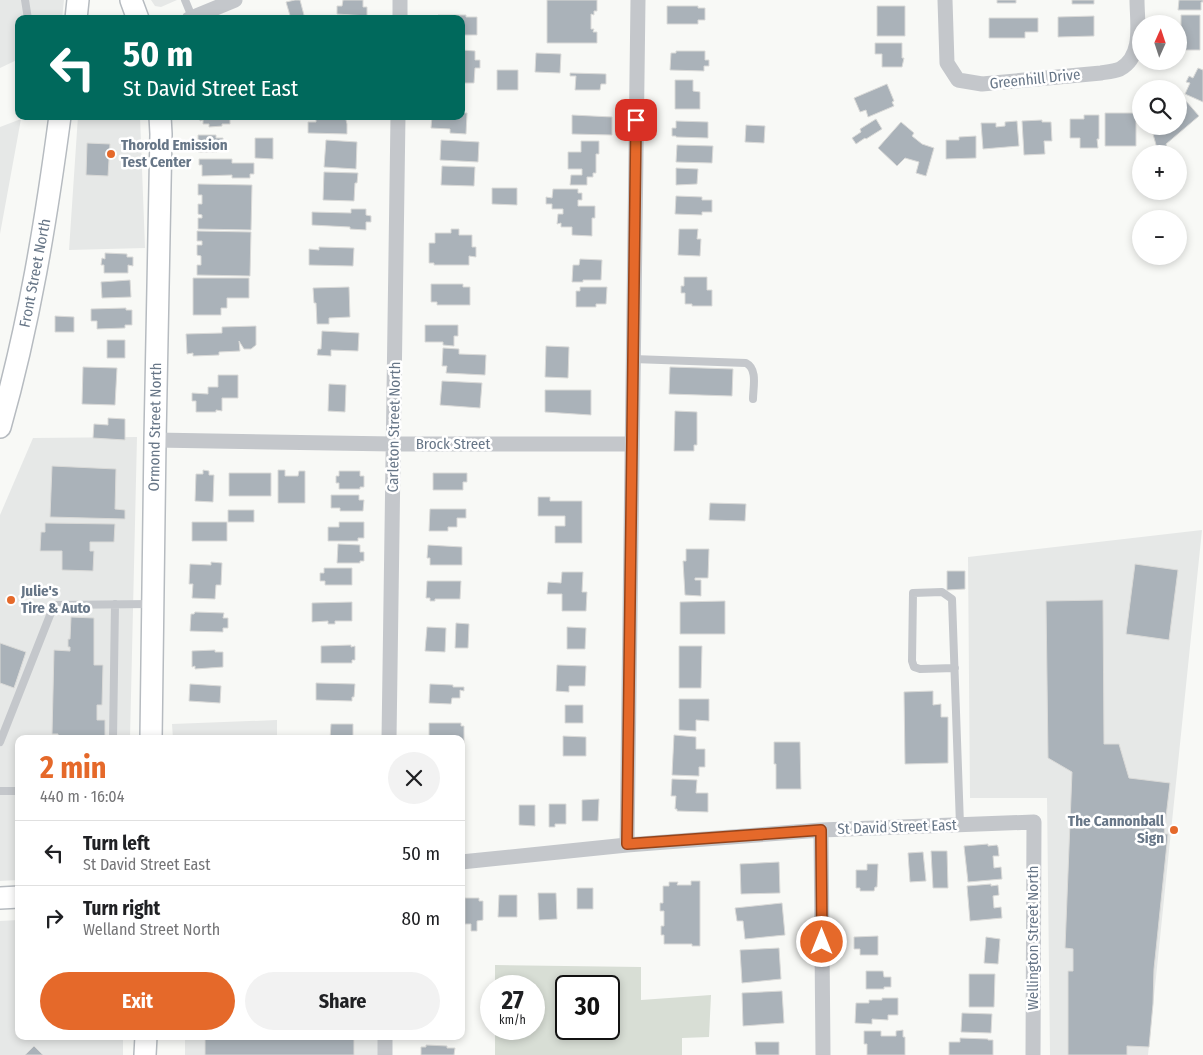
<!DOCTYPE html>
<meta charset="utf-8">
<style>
:root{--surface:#fff;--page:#f2f2f2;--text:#202124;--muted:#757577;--line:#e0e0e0;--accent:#e5692a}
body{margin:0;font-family:"Fira Sans Condensed",sans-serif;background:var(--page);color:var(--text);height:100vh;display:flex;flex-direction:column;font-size:19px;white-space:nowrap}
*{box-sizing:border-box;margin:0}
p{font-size:16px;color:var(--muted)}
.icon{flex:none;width:28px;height:28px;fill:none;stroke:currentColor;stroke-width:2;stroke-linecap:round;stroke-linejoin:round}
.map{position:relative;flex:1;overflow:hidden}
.side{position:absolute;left:15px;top:735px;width:450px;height:305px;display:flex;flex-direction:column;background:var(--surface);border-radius:10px;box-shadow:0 2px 8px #0003}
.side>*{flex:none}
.banner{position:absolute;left:15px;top:15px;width:450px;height:105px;border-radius:10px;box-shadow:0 2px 8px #0003;background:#00695c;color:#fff;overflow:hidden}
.needle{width:32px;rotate:3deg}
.controls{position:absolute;left:1132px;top:15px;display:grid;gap:10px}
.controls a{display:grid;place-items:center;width:55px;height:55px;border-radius:50%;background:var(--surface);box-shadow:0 2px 8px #0003;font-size:25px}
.speed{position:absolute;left:480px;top:975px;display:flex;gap:10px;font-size:25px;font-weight:700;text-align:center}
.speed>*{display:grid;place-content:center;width:65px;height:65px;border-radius:50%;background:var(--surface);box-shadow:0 2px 8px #0003;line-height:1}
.speed small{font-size:12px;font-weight:400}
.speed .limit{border:2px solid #111;border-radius:8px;background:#fff;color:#111}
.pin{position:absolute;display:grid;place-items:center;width:42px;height:42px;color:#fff;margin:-21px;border-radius:10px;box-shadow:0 2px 8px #0006}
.me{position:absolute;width:55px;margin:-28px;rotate:0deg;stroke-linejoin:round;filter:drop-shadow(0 0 4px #0008)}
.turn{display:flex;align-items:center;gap:18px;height:105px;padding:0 25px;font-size:22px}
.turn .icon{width:65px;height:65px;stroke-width:2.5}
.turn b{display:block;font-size:35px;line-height:42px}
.round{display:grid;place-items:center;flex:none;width:52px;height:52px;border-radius:26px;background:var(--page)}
.head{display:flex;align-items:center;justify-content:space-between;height:85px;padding:0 25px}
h1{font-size:30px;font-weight:700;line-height:38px;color:var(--accent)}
.primary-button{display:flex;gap:10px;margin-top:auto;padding:10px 25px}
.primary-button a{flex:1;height:58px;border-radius:30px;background:var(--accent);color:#fff;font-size:20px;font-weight:700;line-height:58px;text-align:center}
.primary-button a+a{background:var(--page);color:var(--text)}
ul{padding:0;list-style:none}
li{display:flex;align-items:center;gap:15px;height:65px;padding:0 25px;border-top:1px solid var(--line)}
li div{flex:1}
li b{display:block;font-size:19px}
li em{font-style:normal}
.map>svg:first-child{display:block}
.built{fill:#e6e8e7}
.green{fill:#d8ded5;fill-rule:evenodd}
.building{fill:#aab2b9;stroke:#dadad8}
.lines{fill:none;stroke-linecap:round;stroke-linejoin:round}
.secondary-casing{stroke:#b6bbc0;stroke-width:24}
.lane{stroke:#c4c7cb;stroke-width:8}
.street{stroke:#c4c7cb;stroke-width:15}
.secondary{stroke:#fff;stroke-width:21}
.route-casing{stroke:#95441b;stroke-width:12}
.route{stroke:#e5692a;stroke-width:9}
.poi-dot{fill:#e5692a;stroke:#fff;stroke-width:2}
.labels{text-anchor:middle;stroke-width:5;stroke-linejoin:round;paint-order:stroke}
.street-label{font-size:15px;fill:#677687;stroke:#fff}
.poi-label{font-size:15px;font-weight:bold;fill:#677687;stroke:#fff;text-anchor:start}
</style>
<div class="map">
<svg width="1203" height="1055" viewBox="0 0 1203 1055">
<rect width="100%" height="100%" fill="#f8f9f6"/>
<path class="built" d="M0,0H64L62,19H19V59L0,68Z
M151,0H177L161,7L155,6Z
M78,116H140L145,248L69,250Z
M21,119L0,234V127Z
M137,437L130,739H19V880L0,881V515L33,438Z
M1202,530L1148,1055H1050L1047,798H970L968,557Z
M277,720V739H173L172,724Z
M19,920V1036H123V1055H0V921Z
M185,1036H378V1055H185Z"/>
<path class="green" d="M495,965L641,967V1000L711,995L709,1037L682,1038V1055H495V1029H534V986H495ZM609,986V1029H566V986Z"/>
<path class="building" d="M295,0H300L305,19H291L286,2Z
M343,0H363V7H367V16L337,14V6H342Z
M547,0H597V11H594V15L591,14V29H594L593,32H597V43H547Z
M997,0H1016V3H997Z
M1072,0H1094V4H1072Z
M1179,0H1203V2H1201V10H1178Z
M667,6H698V8H705V20H698V24H667Z
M877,6H905V36H877Z
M438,15H466V17H477V35H461V19H432L438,17Z
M1181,15H1200V50H1181Z
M1094,16V36L1058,37V17Z
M989,18H1038V32H1025V38H989Z
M875,43H902V58H904L902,67H882V54H875Z
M461,50L475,51V60H480V68H475L474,83H461Z
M676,51H705V60H709V66H704V71L670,70L671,53H676Z
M536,53L561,54L560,73L535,72Z
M1198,68L1203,70V102L1185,94L1190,83L1186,82L1189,76L1193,78Z
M497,70H518V90H497Z
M570,73L606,74V84H601L600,90H575L576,76H570Z
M675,80H693V91L700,92V109H675Z
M887,84L894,101L892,102L894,106L868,117L866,110L860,112L854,98Z
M1186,101L1199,116L1166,144L1168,150L1158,152L1153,134L1165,131L1168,128L1166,126H1179V107Z
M461,113H467L466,134L450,133V129L431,128L432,116H461Z
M1105,113H1136V146H1105Z
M572,115L612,117V135L572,134Z
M1084,115H1099V139H1097L1098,148H1080V138H1070V119H1084Z
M200,116H237V117H230V124H222V126L209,127V124H203V120L200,121Z
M316,116H345L347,124V134L308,133V122H316Z
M876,119L882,129L866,139L865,138L856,144L852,138L861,132L860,129Z
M1042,120V122H1051L1052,141H1044L1045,154L1024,155L1022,121Z
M676,121L708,122V138L676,137V136H672V128H676Z
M1017,121L1019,146L983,149L981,123H996V127L1005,126V122Z
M901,122L914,133L912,136L922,144L934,148L926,176L916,173L919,162L905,158L897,166L878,148Z
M746,125L765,126L764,143L745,142Z
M198,135H216V138H223V148H217V152H198Z
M976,136V158L946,159V140H959V137Z
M255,138H273V159L255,158Z
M326,140L357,142L356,169L324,167Z
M441,140L479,142L478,162L440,160Z
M581,141H599V154H596V173H593V177H587V185H570L571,175H582V169H568V152H581Z
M87,143L110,144L108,176L86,175Z
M677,145L713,146L712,163L676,162Z
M199,159H232V163H254V174H250V178H232V175L202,176V165H199Z
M442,166L475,167L474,186L441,185Z
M676,168L698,169L697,184L676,185Z
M324,172L358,173L357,183H355L354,201L323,200Z
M198,184L252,185L251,230L198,229V218H202V215L198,214V204H202V195H198Z
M492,188H517V205L492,204Z
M553,189H578V193H582V200H578V206H595V218H592V236L572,235V227H561V223L557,224L558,214H563V209H552V204H546V197L552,198Z
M676,196L702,197V200H712V212H702V215L675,214Z
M351,209H366V215L371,216V222H366V230L350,229V227L312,225V212L351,213Z
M451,229H459V235H472V247H476V257L469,256V265H434V263H429V243H435V233H451Z
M679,229H698L697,239H701L700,256L678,255Z
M197,231L251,232L250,276L197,275V265H201V256L197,255V245H202V241H197Z
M319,247L354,248L353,266L309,265V249L319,250Z
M105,253L127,254V257H133V266L128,265V273H104V265H101L102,258L105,259Z
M580,259L602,260L601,280H583V282H572L573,265H579Z
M684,277H707V290H712V306H692V304H685V293H681V286H684Z
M193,278H249V298H227V308H221V315H193Z
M130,280L131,297L102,298L101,282Z
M431,284H463V287H470V305H437V302H431Z
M349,287L350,317L329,318V324H317L316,303H314L313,288Z
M580,287H607L606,304H596V307H576V291H580Z
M126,308V310H132V325H125V328L97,329V321H91V309Z
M55,316L74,317V332H55Z
M425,325H458V336H454V346L443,345V342H425Z
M256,326V345L251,349H244L239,341L240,351L219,352V355L193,356V353L187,354L186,334L222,333V327Z
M322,331L359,333L358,351L331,350V356L317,355L318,349H321Z
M107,340H125V358H107Z
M546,346L569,347L568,378L545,377Z
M443,348L459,349V354L486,355L485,375L446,373L447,366H442Z
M83,367L117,368L115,405L82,404Z
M670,367L733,369L732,396L669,394Z
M218,375H238V398H222V411L216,410V412H196V401H192V393L208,394V387H218Z
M442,381L482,383L480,408L440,405Z
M329,384L346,385L345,412L328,411Z
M545,390H591V415L545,412Z
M675,411L697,412V445H694V451H674Z
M108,418L125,419V440L93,438L94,424L108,425Z
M52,466L116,469L115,509L125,510V519L50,517Z
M203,470L209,471V475H214L213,502L195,501L196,474H203Z
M278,470H285V476H298L299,471H305V503H278Z
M339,471H360V476H364V487H360V489H339V483H336V476H339Z
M229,473H271V496H229Z
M433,473H467V482H463V490H433Z
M331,495H359V500H364L363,511H340V508H331Z
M538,497H550V501H582V543H555V526H565V516H538Z
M710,503L746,504L745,521L709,520Z
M430,509H466V518H457V527H448V531H429Z
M228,510H254V522H228Z
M192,522H227V541H192Z
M339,522H364V538H358V541H328V527H339Z
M45,523L115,524L114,542H90V551H94L93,571L62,570V551H40L41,532H45Z
M338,544L360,545V552H364V561H360V563H337Z
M428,545L462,547V565H430V558H427Z
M686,549H709L708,578H695V580H701V596L685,595L683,561H686Z
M211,562L222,563L221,585H216L215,599L192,598L193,584H189L190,564L211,565Z
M1135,564L1178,570L1169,640L1126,634Z
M324,568H352V585H325V581H320V573H324Z
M947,571H965V589L947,590Z
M562,572H583L582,592H587L586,611H562V594H547L548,582L561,583Z
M427,581H461L460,599H435V601H430V598H426Z
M1103,600L1104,744H1119L1129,778L1170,783L1164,834H1168L1154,969L1153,1004L1149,1047L1127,1046V1055H1068V971H1073V949L1065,948L1072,772L1048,758L1046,601Z
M725,601V634H680V602Z
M352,602V621H335V624H328V621L312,622V603Z
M195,612L224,613L223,618H228V628H223V632L190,631L191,614H194Z
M71,617L94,618V665H103L102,705H97V720H105V739H58V734H52L54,650L70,651V647H68V639H70Z
M456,623L469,624L468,648H455Z
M427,627L446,628L445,652L425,651Z
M567,627L586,628L585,649H567Z
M0,643L26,652L14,688L0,683Z
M351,645V647L355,646V660H352V663H321V646Z
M679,646H702L701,688H679Z
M215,650V652H223V667L195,669V666L192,667V651Z
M557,665L586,666L585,686H569V692L556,691Z
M316,683L355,684L354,697H352V701L316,700Z
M190,684L221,686L220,703L189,701Z
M430,684L453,685V687H464V691L460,690V698H452L451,704L429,703Z
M933,691V705L941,704V717H948V763L905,764L904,692Z
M679,699H709V721L696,720V731L679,730Z
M565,705H583V723H565Z
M429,723H461V726H464V743H461V739H429Z
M331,724H353V739H330Z
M674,735L696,737V749H705V767H699V776L672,775Z
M563,736L586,737V756H563Z
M774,742H800L801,789H776V764H774Z
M672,779L697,780L696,793H708V812L677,811V809H675L676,796H671Z
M599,799L598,821H582V800Z
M549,804H566V824H555V827H549Z
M519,805H535V826L519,825Z
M988,844V846L997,845L998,847L999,856H993L994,868L1001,867L1002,879L968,882L964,846Z
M931,851H947L948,888H933Z
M923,852L926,881L910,882L908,853Z
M779,862L780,893L741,894L740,864Z
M867,864H878L877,887H875L874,891H860V888H856V870H867Z
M691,881H700V946H692V944H664V935H661V926H664V911H660V903H663V886H669V882H678L677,885H691Z
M991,884V886L998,885L999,895L993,896L994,908L1001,907L1002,918L970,921L967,886Z
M577,888H593V909H577Z
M538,893H556L557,919L539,920Z
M499,895H517V917H498Z
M465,898H479V901H483V920L477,921V931H471V924H465Z
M782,903L785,935L745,939L743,921H737L735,908Z
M878,936V955H860V949H854V937Z
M986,937L1000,939L998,964L984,963Z
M779,948L781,979L742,983L740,950Z
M866,971H883L884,977H891V987H884V989H866Z
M969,974H995L994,1007H969Z
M782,991L784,1023L743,1026L742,993Z
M882,998H898V1015H888V1020L872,1019V1024L855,1023L856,1003H869V1000H882Z
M962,1013L992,1014L991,1033L961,1032Z
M903,1030V1037H905V1055H867V1044H864V1031H881V1036H896V1031Z
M205,1036H354V1055H205Z
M960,1038L988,1039V1040H993V1055H949V1042H960Z
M755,1042H779V1055H756Z
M426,1045L447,1046V1048H455L454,1055H421V1047H426Z
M34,1046L43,1055H25Z"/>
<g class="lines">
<g class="secondary-casing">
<path id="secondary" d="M131,0L138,19
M76,19L78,0
M0,427C29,325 46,221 60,116
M151,739L155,440L161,134L160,116
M0,898L19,897
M145,1055L146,1036"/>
</g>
<path class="lane" d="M25,0L28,19
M185,0L192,17
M633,359L746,363C758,369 753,388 753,399
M955,668L920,669L914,667L912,661L913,593L942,592L952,599L960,825
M113,739L115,604
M0,742L54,605L151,604
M0,791H19"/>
<path class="street" d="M945,0L947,63L958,80L982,84L1101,73C1107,72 1115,71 1120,69C1144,56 1137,22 1137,0
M189,19L235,0
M400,19V0
M155,440L393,444H632
M389,739L398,116
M821,830L823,1055
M627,845L638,0
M461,862L627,845L821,830L1034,822L1033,1055
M385,1055V1036"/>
<use href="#secondary" class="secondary"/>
</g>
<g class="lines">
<g class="route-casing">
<path id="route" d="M636,120L627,844L821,830L822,942"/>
</g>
<use href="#route" class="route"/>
</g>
<g class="poi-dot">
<circle cx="111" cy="154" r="5"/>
<circle cx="11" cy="600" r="5"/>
<circle cx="1174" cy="830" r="5"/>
</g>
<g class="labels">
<g class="street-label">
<text transform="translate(1035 79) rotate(-6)" y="5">Greenhill Drive</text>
<text transform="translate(35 273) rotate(-79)" y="5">Front Street North</text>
<text transform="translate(155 427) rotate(-89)" y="5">Ormond Street North</text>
<text transform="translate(394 427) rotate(-89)" y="5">Carleton Street North</text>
<text x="453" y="449">Brock Street</text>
<text transform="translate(897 827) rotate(-2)" y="5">St David Street East</text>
<text transform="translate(1033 938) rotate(-90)" y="5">Wellington Street North</text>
</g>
<g class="poi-label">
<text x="121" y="150">Thorold Emission<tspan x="121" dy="17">Test Center</tspan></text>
<text x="21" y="596">Julie's<tspan x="21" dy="17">Tire &amp; Auto</tspan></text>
<text x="1164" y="826" text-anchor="end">The Cannonball<tspan x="1164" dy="17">Sign</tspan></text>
</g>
</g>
</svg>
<div class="controls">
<a><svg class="needle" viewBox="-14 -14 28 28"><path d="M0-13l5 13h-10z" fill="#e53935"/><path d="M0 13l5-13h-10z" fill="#757577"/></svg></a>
<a><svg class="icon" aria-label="search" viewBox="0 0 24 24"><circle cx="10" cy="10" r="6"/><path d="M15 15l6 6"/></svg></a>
<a>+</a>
<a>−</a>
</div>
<div class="speed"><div>27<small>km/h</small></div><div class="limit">30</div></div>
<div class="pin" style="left:636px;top:120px;background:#d93025"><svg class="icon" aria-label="arrive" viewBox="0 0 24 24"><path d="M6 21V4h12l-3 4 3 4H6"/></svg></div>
<svg class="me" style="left:822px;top:942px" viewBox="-20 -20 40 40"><circle r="17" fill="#e5692a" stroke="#fff" stroke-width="3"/><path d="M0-11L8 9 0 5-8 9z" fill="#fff"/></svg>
<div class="banner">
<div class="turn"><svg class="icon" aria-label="left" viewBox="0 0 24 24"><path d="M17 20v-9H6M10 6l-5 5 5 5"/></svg><div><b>50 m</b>St David Street East</div></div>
</div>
<section class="side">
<div class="head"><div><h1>2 min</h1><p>440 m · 16:04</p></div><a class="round"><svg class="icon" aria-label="close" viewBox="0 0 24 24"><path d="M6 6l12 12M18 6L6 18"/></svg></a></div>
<ul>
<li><svg class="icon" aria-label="left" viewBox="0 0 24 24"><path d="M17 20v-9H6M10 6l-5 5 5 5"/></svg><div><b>Turn left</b><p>St David Street East</p></div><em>50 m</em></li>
<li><svg class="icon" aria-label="right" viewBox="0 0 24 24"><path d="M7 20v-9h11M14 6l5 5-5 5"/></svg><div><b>Turn right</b><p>Welland Street North</p></div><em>80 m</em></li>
</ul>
<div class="primary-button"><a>Exit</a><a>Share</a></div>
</section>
</div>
